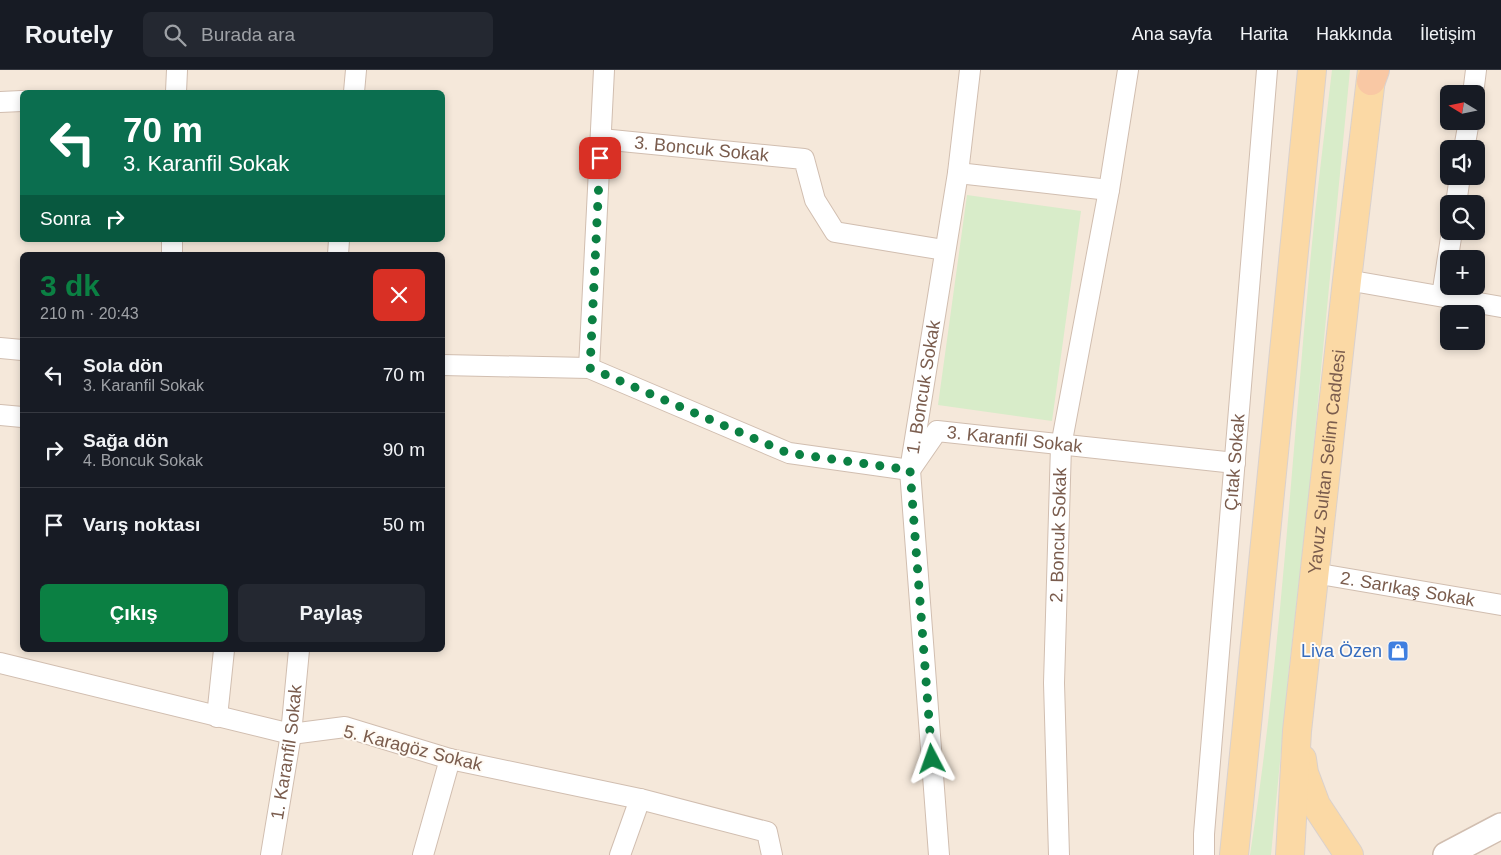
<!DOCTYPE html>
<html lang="tr">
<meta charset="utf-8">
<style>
:root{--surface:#171b24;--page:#242831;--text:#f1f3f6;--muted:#9ea1a6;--line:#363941;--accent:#0b8043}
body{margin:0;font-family:Arial,sans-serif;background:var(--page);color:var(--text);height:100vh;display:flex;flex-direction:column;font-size:19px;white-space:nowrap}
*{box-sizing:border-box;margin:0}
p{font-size:16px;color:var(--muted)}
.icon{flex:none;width:28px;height:28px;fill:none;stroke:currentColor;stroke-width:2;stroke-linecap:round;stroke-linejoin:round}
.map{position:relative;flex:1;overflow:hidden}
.panel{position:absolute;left:20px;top:182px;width:425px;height:400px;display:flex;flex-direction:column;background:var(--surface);border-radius:8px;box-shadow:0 2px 8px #0003}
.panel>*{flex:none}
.top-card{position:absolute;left:20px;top:20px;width:425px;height:152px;border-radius:8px;box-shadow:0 2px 8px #0003;background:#0b6e4f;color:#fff;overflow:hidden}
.needle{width:32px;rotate:280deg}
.tools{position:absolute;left:1440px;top:15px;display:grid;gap:10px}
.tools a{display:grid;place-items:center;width:45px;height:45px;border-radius:8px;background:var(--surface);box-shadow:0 2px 8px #0003;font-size:25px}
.pin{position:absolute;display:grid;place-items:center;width:42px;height:42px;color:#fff;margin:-21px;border-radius:10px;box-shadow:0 2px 8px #0006}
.me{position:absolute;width:55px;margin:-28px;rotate:356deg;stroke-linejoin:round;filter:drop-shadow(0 0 4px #0008)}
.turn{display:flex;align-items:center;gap:18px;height:105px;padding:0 20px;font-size:22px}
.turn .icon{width:65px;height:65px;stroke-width:2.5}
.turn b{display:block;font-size:35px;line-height:42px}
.then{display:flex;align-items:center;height:48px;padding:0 20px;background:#0003;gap:10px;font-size:19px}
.round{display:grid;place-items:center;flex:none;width:52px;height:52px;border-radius:8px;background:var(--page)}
.summary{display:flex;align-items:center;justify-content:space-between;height:85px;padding:0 20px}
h1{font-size:30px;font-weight:600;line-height:38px;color:var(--accent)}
.action{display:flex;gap:10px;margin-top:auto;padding:10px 20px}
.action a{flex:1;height:58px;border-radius:8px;background:var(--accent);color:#fff;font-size:20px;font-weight:600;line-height:58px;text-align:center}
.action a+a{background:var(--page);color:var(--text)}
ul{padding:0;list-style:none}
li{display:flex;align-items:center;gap:15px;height:75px;padding:0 20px;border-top:1px solid var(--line)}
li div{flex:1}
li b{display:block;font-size:19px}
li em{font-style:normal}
header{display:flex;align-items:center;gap:30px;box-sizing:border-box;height:70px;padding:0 25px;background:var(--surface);border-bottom:1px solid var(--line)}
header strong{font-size:24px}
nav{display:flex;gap:28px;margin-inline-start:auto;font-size:18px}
.search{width:350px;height:45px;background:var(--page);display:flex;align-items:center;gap:12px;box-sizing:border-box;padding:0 18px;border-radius:8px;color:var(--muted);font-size:19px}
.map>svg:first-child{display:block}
.residential{fill:#f5e8da;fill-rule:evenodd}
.green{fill:#d8ecc9}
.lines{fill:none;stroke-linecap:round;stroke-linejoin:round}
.minor-casing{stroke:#d1beb0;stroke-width:22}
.tertiary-casing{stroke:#d1beb0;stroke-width:28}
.primary-casing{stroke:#dad1cd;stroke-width:30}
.trunk-casing{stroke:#dad1cd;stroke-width:30}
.minor{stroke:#fff;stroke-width:20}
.tertiary{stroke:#fff;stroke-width:25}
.primary{stroke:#fbd9a5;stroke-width:28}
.trunk{stroke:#f9c8a4;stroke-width:28}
.route{stroke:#0b8043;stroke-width:9;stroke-dasharray:0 16.2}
.labels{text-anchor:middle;stroke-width:4;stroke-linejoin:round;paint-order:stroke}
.street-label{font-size:18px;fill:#7a5c4d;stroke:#fffaf3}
.shop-label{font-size:18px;fill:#366cbe;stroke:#fffaf3;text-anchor:end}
</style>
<header>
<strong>Routely</strong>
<div class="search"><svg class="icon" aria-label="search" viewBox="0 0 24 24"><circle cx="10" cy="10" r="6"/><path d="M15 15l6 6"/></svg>Burada ara</div>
<nav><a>Ana sayfa</a><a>Harita</a><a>Hakkında</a><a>İletişim</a></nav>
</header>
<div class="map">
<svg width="1501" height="785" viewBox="0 0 1501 785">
<rect width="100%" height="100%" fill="#fdf6ec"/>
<path class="residential" d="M0,0H1501V785H0ZM22,22H442V170H22ZM1449,24H1476V51H1449ZM1449,79H1476V106H1449ZM1449,134H1476V161H1449ZM22,185H442V580H22ZM1449,189H1476V216H1449ZM1449,244H1476V271H1449Z"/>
<path class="green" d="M1332,0H1350L1310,414L1289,598L1271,785H1250C1280,593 1291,398 1309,205C1315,136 1324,68 1332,0Z
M967,125L1081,141L1052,351L938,335Z"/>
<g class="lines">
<g class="minor-casing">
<g id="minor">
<path d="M176,22L177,0"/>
<path d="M354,22L356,0"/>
<path d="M1473,24L1476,0"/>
<path d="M0,32L22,31"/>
<path id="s1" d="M601,69L804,89L815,130L835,162L944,180"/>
<path d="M1464,79L1469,51"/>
<path d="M958,103L1109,120"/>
<path d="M1456,134L1460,106"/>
<path d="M172,185V170"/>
<path d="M338,185L339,170"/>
<path d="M1347,210L1501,237"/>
<path d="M1442,226L1452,161"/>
<path d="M0,278L22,280"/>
<path id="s2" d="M442,295L589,298L789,383L910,400L937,361L1235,393"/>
<path d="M589,298L604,0"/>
<path d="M0,345L22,347"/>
<path id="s3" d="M1314,503L1501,535"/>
<path d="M0,593L291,664L345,657L450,689L640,729L767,762L772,785"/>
<path d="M217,647L224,580"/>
<path id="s4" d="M271,785L291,664L299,580"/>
<path d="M423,785L450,689"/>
<path d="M620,785L640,729"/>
<path id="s5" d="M939,785L910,400L958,103L970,0"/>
<path id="s6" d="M1059,785L1054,613L1061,376L1109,120L1128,0"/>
<path id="s7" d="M1204,785V764L1267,0"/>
</g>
</g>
<g class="tertiary-casing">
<path id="tertiary" d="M1446,785L1501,756"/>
</g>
<g class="primary-casing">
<g id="primary">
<path d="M1302,689L1304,703L1316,735L1349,785"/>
<path d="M1234,785L1312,0"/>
<path id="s8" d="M1290,785L1297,661L1347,210L1372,0"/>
</g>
</g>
<g class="trunk-casing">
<path id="trunk" d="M1371,11L1375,0"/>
</g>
<use href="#minor" class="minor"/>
<use href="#tertiary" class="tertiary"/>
<use href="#primary" class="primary"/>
<use href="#trunk" class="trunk"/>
</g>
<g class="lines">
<path class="route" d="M600,88L590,298L788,383L910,400L932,689"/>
</g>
<defs>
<g id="shop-square" transform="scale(1.125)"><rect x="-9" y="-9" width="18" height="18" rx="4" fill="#3f7fe0" stroke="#fffaf3"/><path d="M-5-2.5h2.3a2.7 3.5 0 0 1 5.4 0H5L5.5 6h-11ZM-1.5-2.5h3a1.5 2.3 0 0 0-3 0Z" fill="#fff"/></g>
</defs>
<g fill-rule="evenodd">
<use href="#shop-square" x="1398" y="581"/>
</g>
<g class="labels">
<g class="street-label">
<text dy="6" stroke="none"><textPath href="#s1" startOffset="101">3. Boncuk Sokak</textPath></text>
<text dy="6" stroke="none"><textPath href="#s5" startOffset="470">1. Boncuk Sokak</textPath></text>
<text dy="6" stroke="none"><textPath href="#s2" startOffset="612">3. Karanfil Sokak</textPath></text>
<text dy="6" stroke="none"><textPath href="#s8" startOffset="395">Yavuz Sultan Selim Caddesi</textPath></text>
<text dy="6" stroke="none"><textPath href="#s7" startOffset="394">Çıtak Sokak</textPath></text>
<text dy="6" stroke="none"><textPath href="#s6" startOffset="320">2. Boncuk Sokak</textPath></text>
<text dy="6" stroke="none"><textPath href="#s3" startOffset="95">2. Sarıkaş Sokak</textPath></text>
<text transform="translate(413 678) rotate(14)" y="6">5. Karagöz Sokak</text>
<text dy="6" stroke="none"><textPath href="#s4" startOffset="104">1. Karanfil Sokak</textPath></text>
</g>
<g class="shop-label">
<text x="1382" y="587">Liva Özen</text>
</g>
</g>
</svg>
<div class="tools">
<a><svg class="needle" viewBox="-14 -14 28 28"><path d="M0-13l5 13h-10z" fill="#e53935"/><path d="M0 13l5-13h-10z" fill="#9ea1a6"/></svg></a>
<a><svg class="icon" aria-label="sound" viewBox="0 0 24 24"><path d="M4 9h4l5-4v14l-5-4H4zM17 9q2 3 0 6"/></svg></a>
<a><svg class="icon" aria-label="search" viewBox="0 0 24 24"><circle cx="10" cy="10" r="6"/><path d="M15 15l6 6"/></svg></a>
<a>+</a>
<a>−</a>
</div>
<div class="pin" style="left:600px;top:88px;background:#d93025"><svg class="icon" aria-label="arrive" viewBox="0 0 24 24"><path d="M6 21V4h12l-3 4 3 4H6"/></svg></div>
<svg class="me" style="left:932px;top:689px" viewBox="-20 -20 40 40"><path d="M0-17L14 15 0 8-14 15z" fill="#0b8043" stroke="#fff" stroke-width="4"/></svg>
<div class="top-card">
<div class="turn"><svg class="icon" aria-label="left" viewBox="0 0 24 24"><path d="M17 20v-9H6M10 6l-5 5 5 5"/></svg><div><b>70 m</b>3. Karanfil Sokak</div></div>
<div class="then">Sonra<svg class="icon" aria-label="right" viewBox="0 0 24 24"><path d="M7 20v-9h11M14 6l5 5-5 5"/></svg></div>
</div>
<section class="panel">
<div class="summary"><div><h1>3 dk</h1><p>210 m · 20:43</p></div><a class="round" style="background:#d93025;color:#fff"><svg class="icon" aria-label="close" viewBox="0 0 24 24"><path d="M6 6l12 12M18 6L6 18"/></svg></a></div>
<ul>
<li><svg class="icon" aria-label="left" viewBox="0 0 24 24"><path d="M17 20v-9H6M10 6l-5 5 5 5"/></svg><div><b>Sola dön</b><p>3. Karanfil Sokak</p></div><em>70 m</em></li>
<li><svg class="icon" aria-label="right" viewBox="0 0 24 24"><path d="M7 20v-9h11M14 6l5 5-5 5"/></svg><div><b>Sağa dön</b><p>4. Boncuk Sokak</p></div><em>90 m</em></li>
<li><svg class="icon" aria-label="arrive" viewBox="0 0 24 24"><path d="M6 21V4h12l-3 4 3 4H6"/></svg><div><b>Varış noktası</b></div><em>50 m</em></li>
</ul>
<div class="action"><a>Çıkış</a><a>Paylaş</a></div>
</section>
</div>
